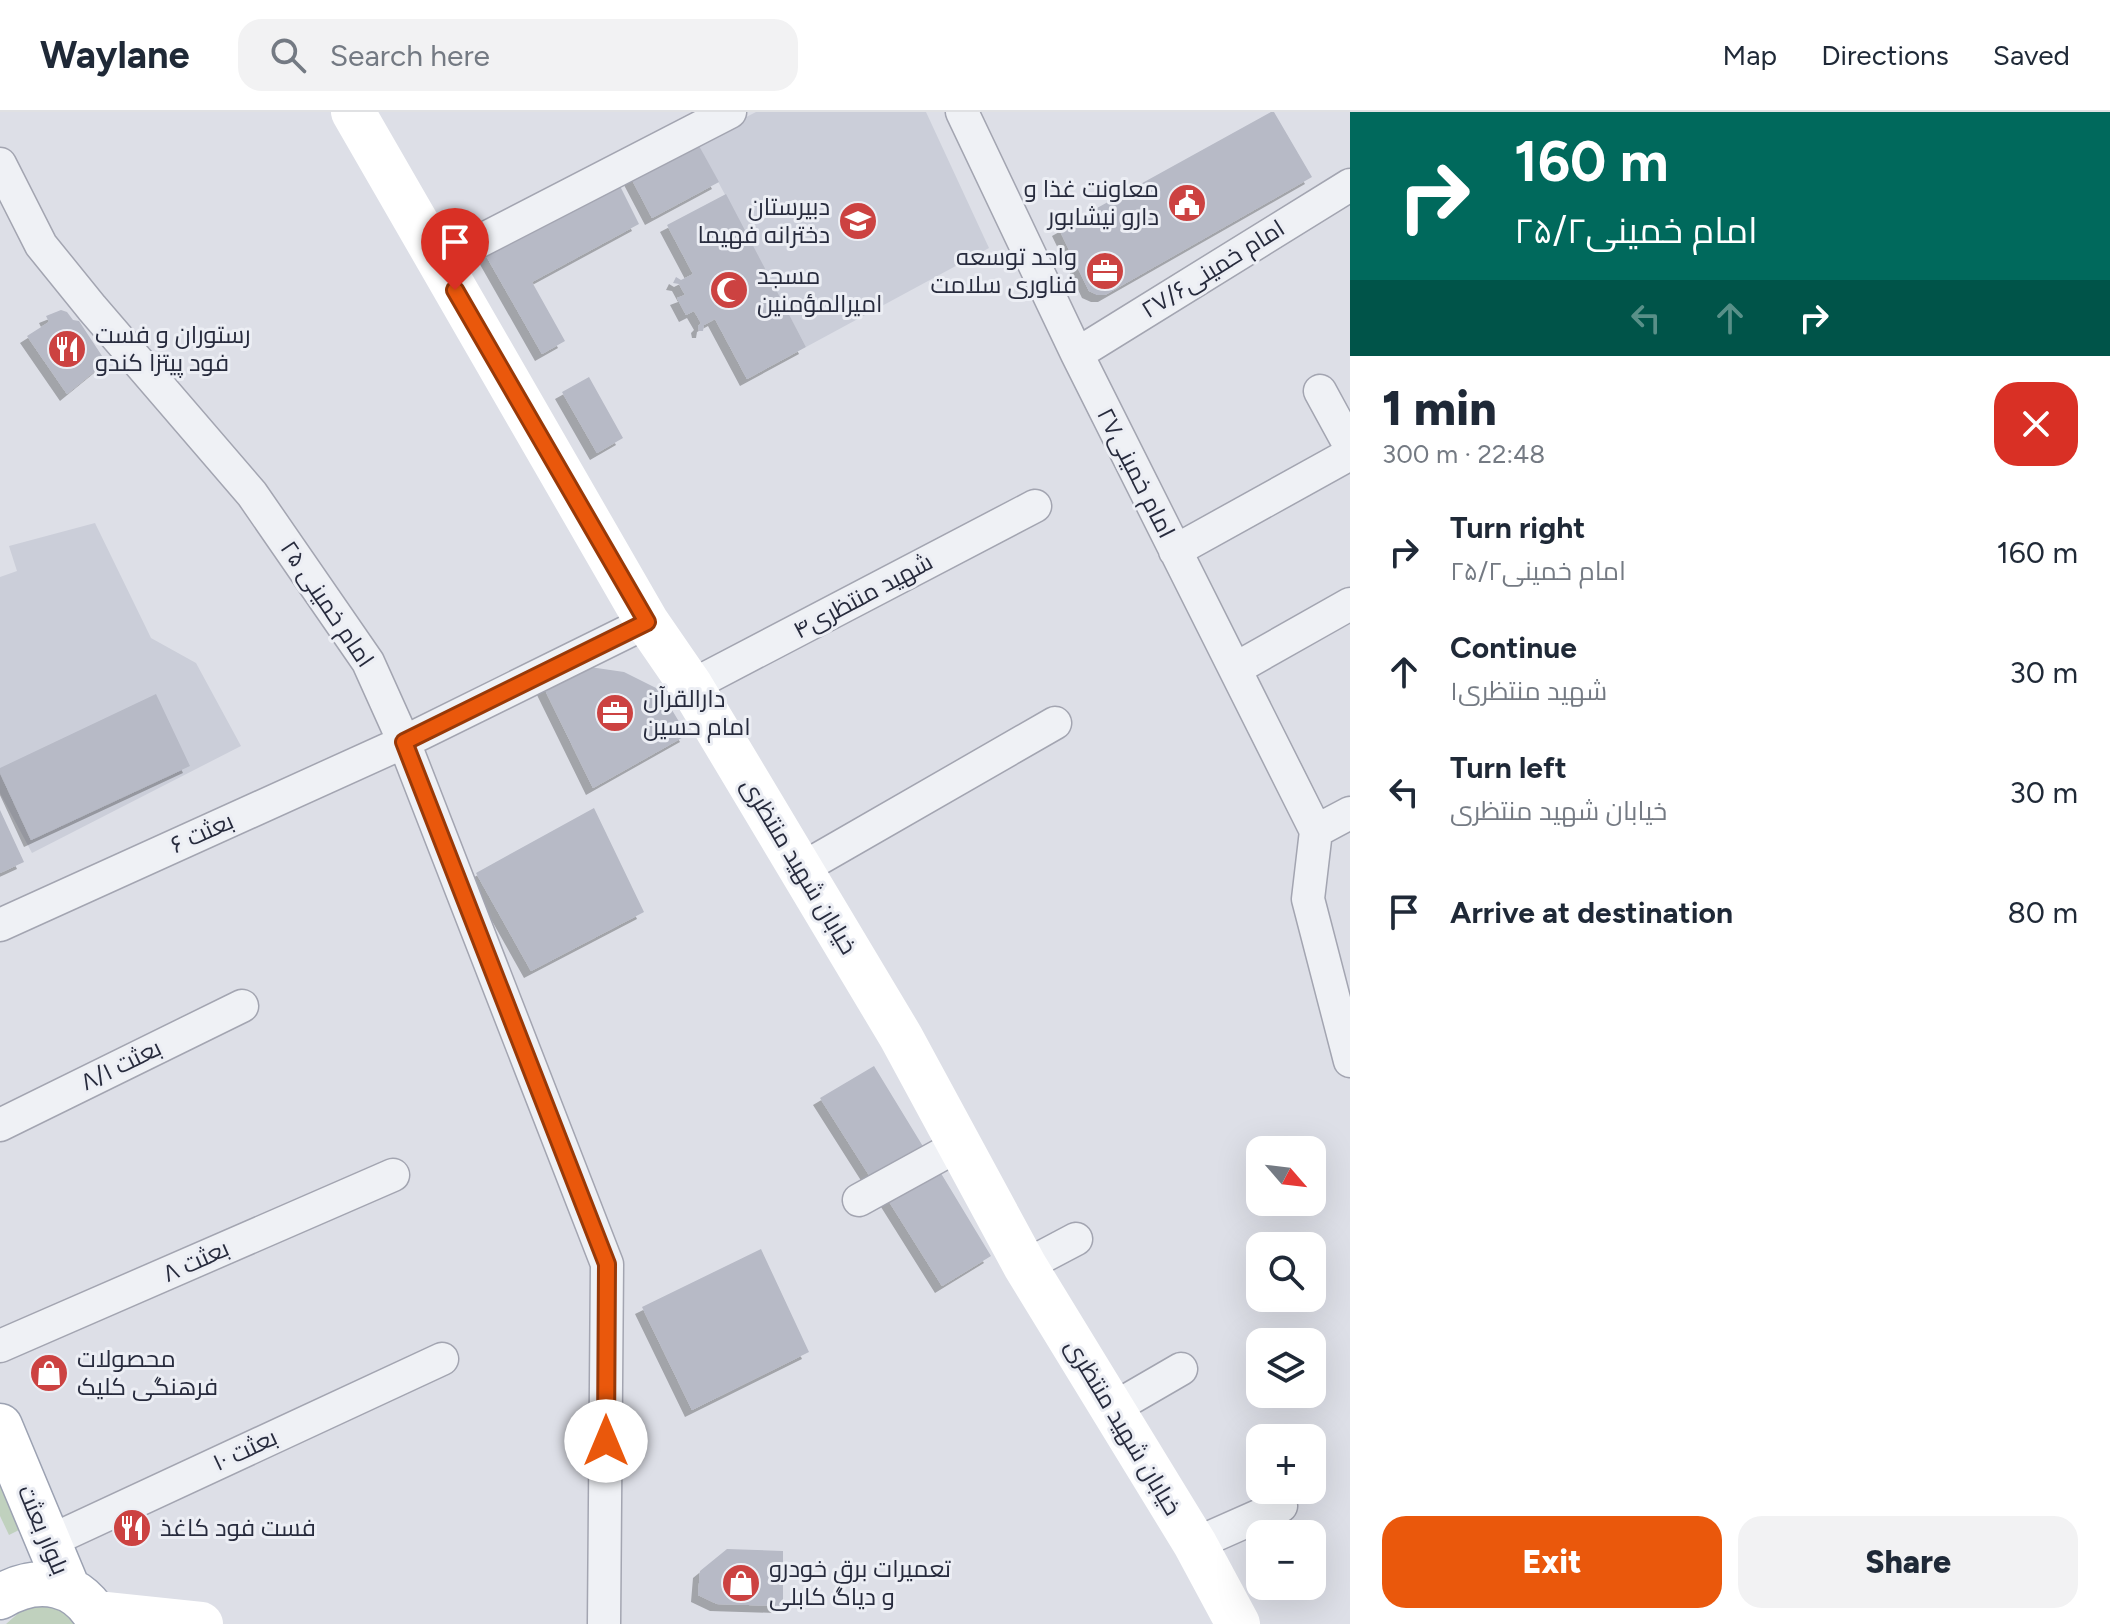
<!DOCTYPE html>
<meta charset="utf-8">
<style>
:root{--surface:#fff;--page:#f2f2f3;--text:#1f2937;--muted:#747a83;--line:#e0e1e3;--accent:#ea580c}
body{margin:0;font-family:Figtree,Cairo,sans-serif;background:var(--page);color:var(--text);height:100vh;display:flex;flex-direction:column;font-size:30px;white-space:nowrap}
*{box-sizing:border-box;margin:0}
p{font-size:26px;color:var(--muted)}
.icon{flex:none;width:44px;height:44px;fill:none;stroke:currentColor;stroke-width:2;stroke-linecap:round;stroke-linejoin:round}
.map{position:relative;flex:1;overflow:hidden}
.details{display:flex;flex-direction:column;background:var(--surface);width:760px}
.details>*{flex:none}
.banner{background:#00695c;color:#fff;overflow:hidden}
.needle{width:52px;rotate:118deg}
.buttons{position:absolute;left:1246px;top:1024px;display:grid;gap:16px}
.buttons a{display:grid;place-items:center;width:80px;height:80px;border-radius:16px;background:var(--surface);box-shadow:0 8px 32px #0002;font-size:40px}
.pin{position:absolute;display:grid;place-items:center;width:68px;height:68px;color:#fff;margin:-82px -34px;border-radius:50% 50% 50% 0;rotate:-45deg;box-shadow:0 0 8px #0007}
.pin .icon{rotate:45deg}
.me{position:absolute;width:88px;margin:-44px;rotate:0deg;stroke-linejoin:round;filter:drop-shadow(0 0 6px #0008)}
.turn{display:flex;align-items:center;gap:28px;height:168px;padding:0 32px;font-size:36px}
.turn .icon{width:104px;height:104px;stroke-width:2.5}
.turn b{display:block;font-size:56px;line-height:68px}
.lanes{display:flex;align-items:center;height:76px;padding:0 32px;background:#0003;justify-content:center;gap:40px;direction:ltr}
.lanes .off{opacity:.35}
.round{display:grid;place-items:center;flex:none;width:84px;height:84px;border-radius:24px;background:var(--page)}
.headline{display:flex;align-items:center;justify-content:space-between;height:136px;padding:0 32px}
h1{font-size:48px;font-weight:800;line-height:60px}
.primary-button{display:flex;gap:16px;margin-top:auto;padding:16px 32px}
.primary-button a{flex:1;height:92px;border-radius:24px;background:var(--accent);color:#fff;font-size:32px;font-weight:800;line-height:92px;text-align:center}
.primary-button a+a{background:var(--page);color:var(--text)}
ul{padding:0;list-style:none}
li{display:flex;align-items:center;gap:24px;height:120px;padding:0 32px}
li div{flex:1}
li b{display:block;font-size:30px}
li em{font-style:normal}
header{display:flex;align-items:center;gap:48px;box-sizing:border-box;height:112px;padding:0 40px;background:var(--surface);border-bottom:2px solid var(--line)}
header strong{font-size:38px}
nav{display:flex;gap:44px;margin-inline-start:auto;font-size:28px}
.search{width:560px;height:72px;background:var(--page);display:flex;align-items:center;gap:20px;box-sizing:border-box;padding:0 28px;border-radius:24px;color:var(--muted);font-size:30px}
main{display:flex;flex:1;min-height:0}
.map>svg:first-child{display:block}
.built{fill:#cbced9}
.green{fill:#c0d1be}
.building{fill:#b7bac6;filter:url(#shadow)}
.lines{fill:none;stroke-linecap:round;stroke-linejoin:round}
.street-casing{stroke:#a3a5b1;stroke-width:35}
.primary-casing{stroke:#9ca2b2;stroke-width:47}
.street{stroke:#eff1f5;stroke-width:32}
.secondary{stroke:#fff;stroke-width:44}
.primary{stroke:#fff;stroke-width:44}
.route-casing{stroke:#983908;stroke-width:20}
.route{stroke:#ea580c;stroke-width:14}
.labels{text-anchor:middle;stroke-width:6;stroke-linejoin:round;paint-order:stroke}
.poi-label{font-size:24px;fill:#272b3d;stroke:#eceef4;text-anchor:start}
.street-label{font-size:24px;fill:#272b3d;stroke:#eceef4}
</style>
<header>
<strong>Waylane</strong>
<div class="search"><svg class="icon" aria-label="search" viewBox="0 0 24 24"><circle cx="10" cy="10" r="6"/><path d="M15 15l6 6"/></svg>Search here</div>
<nav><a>Map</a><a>Directions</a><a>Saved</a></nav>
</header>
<main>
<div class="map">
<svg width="1350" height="1512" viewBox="0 0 1350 1512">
<defs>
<filter id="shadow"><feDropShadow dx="-7" dy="7" stdDeviation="0" flood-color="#0004"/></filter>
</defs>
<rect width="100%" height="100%" fill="#dddfe7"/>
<path class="built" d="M756,0H926L989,136L806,235L697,30Z
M95,411L151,526L196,551L241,634L32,741L0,681V465L17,459L9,434Z"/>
<path class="green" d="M0,1368L21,1417L9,1423L0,1404Z
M37,1494C55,1495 65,1499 79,1512H6L22,1498Z"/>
<path class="building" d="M1271,0H1274L1312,65L1105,183H1098L1089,179L1059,117Z
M697,30L719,70L652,106L631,66Z
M619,72L639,112L532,170L565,229L542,242L485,142Z
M726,82L806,235L747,267L715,207L704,213L703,219H699L698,214L701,211L694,199L686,203L677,186L685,183L679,172L673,171L676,165L681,168L693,162L667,113Z
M61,198L67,200L73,208L79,209L106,250L67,282L27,224L49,210L46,204Z
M589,265L623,326L597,341L562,280Z
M583,554L624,560L660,578L687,623L593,676L543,574Z
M156,582L190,654L31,728L0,661V656Z
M594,696L644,800L531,859L476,761Z
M0,698L24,750L0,761Z
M874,954L927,1041L874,1071L820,986Z
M939,1058L991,1144L942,1174L888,1088Z
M761,1137L809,1240L692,1298L642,1195Z
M727,1437L783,1439V1494L717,1492L698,1483L700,1459Z"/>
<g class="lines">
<g class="street-casing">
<path id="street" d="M962,0L1077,242L1316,719
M0,52L41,133L92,196L252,382L368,550L404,630L607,1152L604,1512
M439,150L730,0
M1077,242L1350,73
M1320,279L1350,334
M1175,439L1350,342
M1235,557L1350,492
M691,574L1035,394
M1316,719L1308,787L1350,949
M1316,719L1350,701
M801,757L1055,611
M0,813L404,630L647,510
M0,1013L242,894
M859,1088L959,1033
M1025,1154L1076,1127
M0,1234L393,1063
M1112,1297L1181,1257
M48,1430L442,1247
M1195,1432L1281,1394"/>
</g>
<g class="primary-casing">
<path id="primary" d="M0,1314L68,1477
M0,1485C38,1462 81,1469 100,1512"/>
</g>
<use href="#street" class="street"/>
<path class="secondary" d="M353,0L647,510L691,574L901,925L1025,1154L1195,1432L1238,1512
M96,1501L201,1512"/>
<use href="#primary" class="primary"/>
</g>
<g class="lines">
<g class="route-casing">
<path id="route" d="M455,178L647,510L404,630L607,1152L606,1329"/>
</g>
<use href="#route" class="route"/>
</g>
<defs>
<g id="civic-disc" transform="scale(2)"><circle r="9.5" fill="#cc4241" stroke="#eceef4"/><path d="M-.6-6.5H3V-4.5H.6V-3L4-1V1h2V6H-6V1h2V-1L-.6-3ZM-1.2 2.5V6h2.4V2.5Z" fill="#fff"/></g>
<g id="school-disc" transform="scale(2)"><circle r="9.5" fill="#cc4241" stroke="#eceef4"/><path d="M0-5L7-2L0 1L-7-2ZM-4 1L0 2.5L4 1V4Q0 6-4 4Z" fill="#fff"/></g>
<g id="office-disc" transform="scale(2)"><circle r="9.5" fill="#cc4241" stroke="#eceef4"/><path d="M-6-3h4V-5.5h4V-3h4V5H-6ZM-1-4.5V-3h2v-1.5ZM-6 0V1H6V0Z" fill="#fff"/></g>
<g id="mosque-disc" transform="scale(2)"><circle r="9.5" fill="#cc4241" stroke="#eceef4"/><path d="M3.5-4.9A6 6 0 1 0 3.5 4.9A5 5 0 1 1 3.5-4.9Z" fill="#fff"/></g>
<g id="restaurant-disc" transform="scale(2)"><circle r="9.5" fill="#cc4241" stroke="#eceef4"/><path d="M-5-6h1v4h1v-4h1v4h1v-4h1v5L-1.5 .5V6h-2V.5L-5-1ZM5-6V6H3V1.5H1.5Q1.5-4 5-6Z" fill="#fff"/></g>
<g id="shop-disc" transform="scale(2)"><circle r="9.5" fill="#cc4241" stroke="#eceef4"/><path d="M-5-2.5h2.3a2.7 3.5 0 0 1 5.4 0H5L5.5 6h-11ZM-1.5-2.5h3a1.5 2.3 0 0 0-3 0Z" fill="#fff"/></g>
</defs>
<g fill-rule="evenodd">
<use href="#civic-disc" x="1187" y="91"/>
<use href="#school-disc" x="858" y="109"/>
<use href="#office-disc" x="1105" y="159"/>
<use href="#mosque-disc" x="729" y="178"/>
<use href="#restaurant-disc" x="67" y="237"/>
<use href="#office-disc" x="615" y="601"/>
<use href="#shop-disc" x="49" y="1261"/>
<use href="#restaurant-disc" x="132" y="1416"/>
<use href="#shop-disc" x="741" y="1471"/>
</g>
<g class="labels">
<g class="poi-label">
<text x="1159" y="85" text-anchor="end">معاونت غذا و<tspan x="1159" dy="28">دارو نیشابور</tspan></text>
<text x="830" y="103" text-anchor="end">دبیرستان<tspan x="830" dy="28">دخترانه فهیما</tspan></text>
<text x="1077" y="153" text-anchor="end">واحد توسعه<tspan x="1077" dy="28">فناوری سلامت</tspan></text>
<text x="757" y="172">مسجد<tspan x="757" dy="28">امیرالمؤمنین</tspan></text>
<text x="95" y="231">رستوران و فست<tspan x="95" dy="28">فود پیتزا کندو</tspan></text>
<text x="643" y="595">دارالقرآن<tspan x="643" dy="28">امام حسین</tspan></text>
<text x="77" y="1255">محصولات<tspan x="77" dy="28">فرهنگی کلیک</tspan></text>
<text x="160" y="1424">فست فود کاغذ</text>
<text x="769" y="1465">تعمیرات برق خودرو<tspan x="769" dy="28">و دیاگ کابلی</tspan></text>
</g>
<g class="street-label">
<text transform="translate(1213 157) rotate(-32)" y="8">امام خمینی۲۷/۶</text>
<text transform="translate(1136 361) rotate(63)" y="8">امام خمینی۲۷</text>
<text transform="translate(863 484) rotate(-28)" y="8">شهید منتظری۴</text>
<text transform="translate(327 492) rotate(56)" y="8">امام خمینی ۲۵</text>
<text transform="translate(202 721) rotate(-24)" y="8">بعثت ۶</text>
<text transform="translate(799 754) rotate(59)" y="8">خیابان شهید منتظری</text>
<text transform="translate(121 953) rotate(-26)" y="8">بعثت ۸/۱</text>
<text transform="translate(196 1149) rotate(-24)" y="8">بعثت ۸</text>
<text transform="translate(1123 1315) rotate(59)" y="8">خیابان شهید منتظری</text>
<text transform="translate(245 1338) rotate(-25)" y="8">بعثت ۱۰</text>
<text transform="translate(43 1418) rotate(67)" y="8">بلوار بعثت</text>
</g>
</g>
</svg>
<div class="buttons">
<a><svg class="needle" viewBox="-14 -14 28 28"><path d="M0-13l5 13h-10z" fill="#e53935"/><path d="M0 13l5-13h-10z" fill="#747a83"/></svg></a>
<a><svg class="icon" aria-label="search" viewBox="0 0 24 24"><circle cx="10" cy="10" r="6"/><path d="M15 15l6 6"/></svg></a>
<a><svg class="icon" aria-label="layers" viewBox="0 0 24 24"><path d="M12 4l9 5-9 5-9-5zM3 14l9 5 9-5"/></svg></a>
<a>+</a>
<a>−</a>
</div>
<div class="pin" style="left:455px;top:178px;background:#d93025"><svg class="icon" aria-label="arrive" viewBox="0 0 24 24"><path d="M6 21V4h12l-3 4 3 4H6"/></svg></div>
<svg class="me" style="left:606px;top:1329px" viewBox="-20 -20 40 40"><circle r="19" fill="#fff"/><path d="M0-13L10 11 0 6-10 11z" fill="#ea580c"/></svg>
</div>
<section class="details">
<div class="banner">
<div class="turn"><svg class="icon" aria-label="right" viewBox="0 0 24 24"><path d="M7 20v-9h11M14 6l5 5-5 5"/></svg><div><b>160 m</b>امام خمینی۲۵/۲</div></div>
<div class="lanes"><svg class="icon off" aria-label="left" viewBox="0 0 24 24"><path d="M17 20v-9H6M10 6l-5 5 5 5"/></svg><svg class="icon off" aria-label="ahead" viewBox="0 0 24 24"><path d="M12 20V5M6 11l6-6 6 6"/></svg><svg class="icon" aria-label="right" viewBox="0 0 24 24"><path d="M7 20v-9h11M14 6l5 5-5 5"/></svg></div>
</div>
<div class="headline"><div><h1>1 min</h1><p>300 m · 22:48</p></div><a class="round" style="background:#d93025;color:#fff"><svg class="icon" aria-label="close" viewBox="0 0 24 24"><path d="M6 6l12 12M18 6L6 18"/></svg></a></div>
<ul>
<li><svg class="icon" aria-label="right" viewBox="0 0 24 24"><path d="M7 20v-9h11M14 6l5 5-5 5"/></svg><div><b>Turn right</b><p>امام خمینی۲۵/۲</p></div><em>160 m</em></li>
<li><svg class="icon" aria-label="ahead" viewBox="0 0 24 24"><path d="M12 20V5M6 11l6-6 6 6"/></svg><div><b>Continue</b><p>شهید منتظری۱</p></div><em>30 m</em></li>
<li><svg class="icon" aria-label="left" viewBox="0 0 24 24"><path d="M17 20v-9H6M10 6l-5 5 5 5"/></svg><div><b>Turn left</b><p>خیابان شهید منتظری</p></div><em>30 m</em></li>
<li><svg class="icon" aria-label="arrive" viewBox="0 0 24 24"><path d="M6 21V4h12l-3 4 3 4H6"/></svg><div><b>Arrive at destination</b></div><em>80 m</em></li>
</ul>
<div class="primary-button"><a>Exit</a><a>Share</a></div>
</section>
</main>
